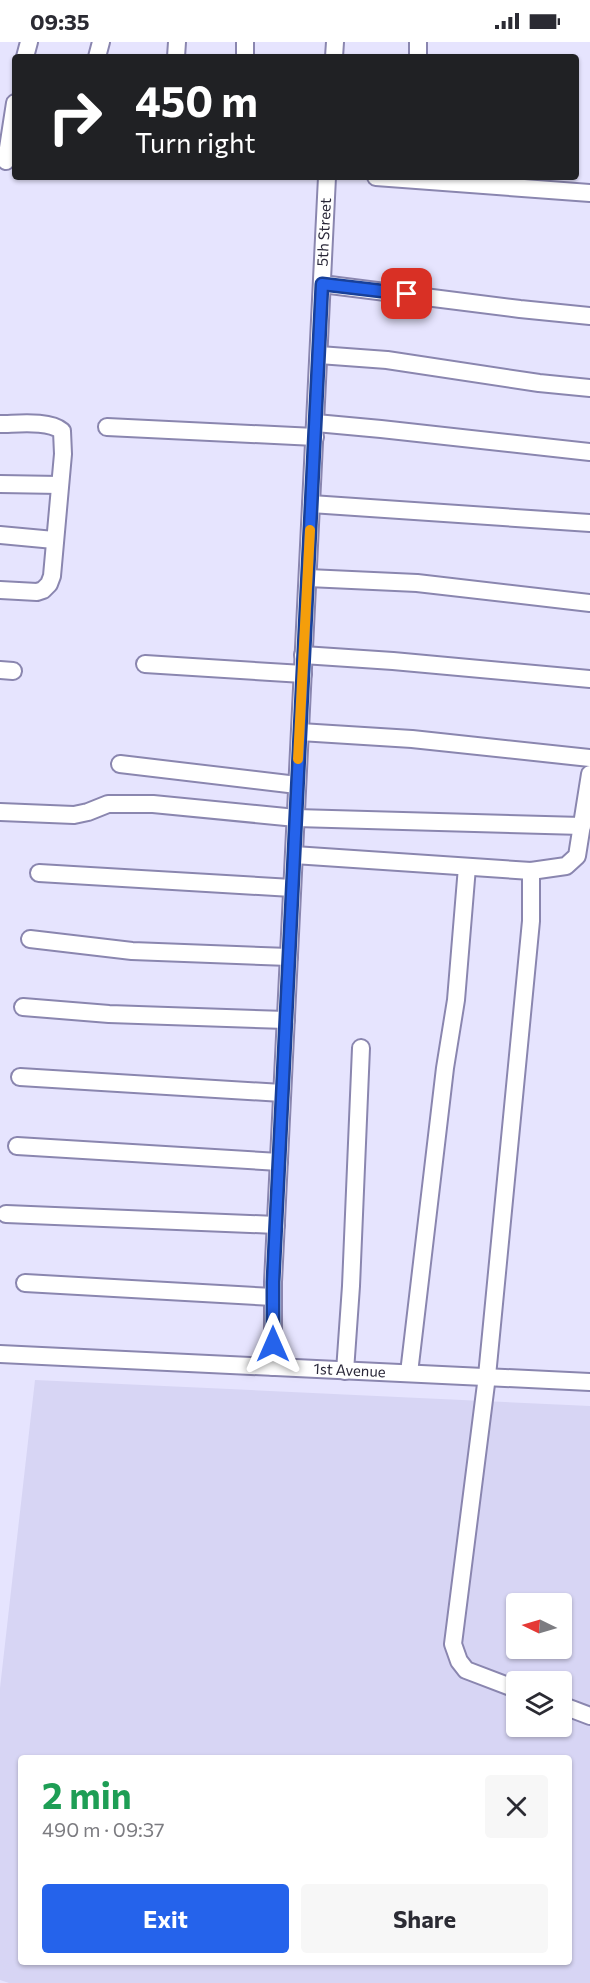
<!DOCTYPE html>
<meta charset="utf-8">
<style>
:root{--surface:#fff;--page:#f7f7f7;--text:#2b2b33;--muted:#7c7c81;--accent:#2563eb}
body{margin:0;font-family:Commissioner,sans-serif;background:var(--page);color:var(--text);height:100vh;display:flex;flex-direction:column;font-size:22px;white-space:nowrap}
*{box-sizing:border-box;margin:0}
p{font-size:20px;color:var(--muted)}
.icon{flex:none;width:33px;height:33px;fill:none;stroke:currentColor;stroke-width:2;stroke-linecap:round;stroke-linejoin:round}
.map{position:relative;flex:1;overflow:hidden}
.panel{position:absolute;left:18px;top:1713px;width:554px;height:210px;display:flex;flex-direction:column;background:var(--surface);border-radius:6px;box-shadow:0 2px 4px #0004}
.panel>*{flex:none}
.hud{position:absolute;left:12px;top:12px;width:567px;height:126px;border-radius:6px;box-shadow:0 2px 4px #0004;background:#202124;color:#fff;overflow:hidden}
.needle{width:39px;rotate:275deg}
.controls{position:absolute;left:506px;top:1551px;display:grid;gap:12px}
.controls a{display:grid;place-items:center;width:66px;height:66px;border-radius:6px;background:var(--surface);box-shadow:0 2px 4px #0004;font-size:30px}
.pin{position:absolute;display:grid;place-items:center;width:51px;height:51px;color:#fff;margin:-26px;border-radius:12px;box-shadow:0 3px 9px #0006}
.me{position:absolute;width:66px;margin:-33px;rotate:0deg;stroke-linejoin:round;filter:drop-shadow(0 0 4px #0008)}
.turn{display:flex;align-items:center;gap:21px;height:126px;padding:0 24px;font-size:27px}
.turn .icon{width:78px;height:78px;stroke-width:2.5}
.turn b{display:block;font-size:42px;line-height:51px}
.round{display:grid;place-items:center;flex:none;width:63px;height:63px;border-radius:6px;background:var(--page)}
.overview{display:flex;align-items:center;justify-content:space-between;height:102px;padding:0 24px}
h1{font-size:36px;font-weight:700;line-height:45px;color:#1e9e55}
.action{display:flex;gap:12px;margin-top:auto;padding:12px 24px}
.action a{flex:1;height:69px;border-radius:6px;background:var(--accent);color:#fff;font-size:24px;font-weight:700;line-height:69px;text-align:center}
.action a+a{background:var(--page);color:var(--text)}
.status{display:flex;justify-content:space-between;align-items:center;height:42px;padding:0 30px;background:var(--surface);direction:ltr}
.status svg{height:16px;fill:currentColor}
.map>svg:first-child{display:block}
.built{fill:#d7d5f4;fill-rule:evenodd}
.lines{fill:none;stroke-linecap:round;stroke-linejoin:round}
.minor-casing{stroke:#8a86af;stroke-width:20}
.minor{stroke:#fff;stroke-width:16}
.route-casing{stroke:#184099;stroke-width:15}
.route{stroke:#2563eb;stroke-width:10}
.slow{stroke:#f59e0b;stroke-width:10}
.labels{text-anchor:middle;stroke-width:6;stroke-linejoin:round;paint-order:stroke}
.street-label{font-size:15px;fill:#292738;stroke:#f4f3fc}
</style>
<div class="status"><b>09:35</b><svg viewBox="0 0 49 12"><path d="M0 12V9h3v3zM5 12V6h3v6zM10 12V3h3v9zM15 12V0h3v12zM26 1h20v11H26zM47 4h2v5h-2z"/></svg></div>
<div class="map">
<svg width="590" height="1941" viewBox="0 0 590 1941">
<rect width="100%" height="100%" fill="#e6e4fe"/>
<path class="built" d="M35,1338L590,1364V1941H9L0,1938V1646ZM516,1562H561V1606H516ZM516,1640H561V1684H516ZM21,1716H568V1920H21Z"/>
<g class="lines">
<g class="minor-casing">
<g id="minor">
<path d="M25,15L29,0"/>
<path d="M97,15L101,0"/>
<path d="M176,15L177,0"/>
<path d="M245,15V0"/>
<path d="M334,15L335,0"/>
<path d="M418,15V0"/>
<path d="M6,119L15,61"/>
<path d="M376,135L590,151"/>
<path d="M322,242L520,267L590,274"/>
<path d="M319,313L387,318L539,341L590,346"/>
<path d="M316,381L381,387L590,410"/>
<path d="M0,382C17,382 49,378 62,389L63,412L52,534L49,542L43,548L37,550L0,548"/>
<path d="M107,385L315,395"/>
<path d="M0,442L60,443"/>
<path d="M311,462L590,481"/>
<path d="M0,493L54,498"/>
<path d="M308,536L417,541L590,561"/>
<path d="M303,613L393,619L590,637"/>
<path d="M145,622L303,632"/>
<path d="M0,628L13,629"/>
<path d="M300,690L412,697L590,716"/>
<path d="M120,722L297,743"/>
<path d="M0,770L74,773L88,770L108,762H153L296,776L582,784"/>
<path d="M294,813L531,829L566,824L577,814L590,732"/>
<path d="M39,831L292,846"/>
<path d="M30,897L132,909L289,915"/>
<path d="M23,965L109,972L286,978"/>
<path d="M20,1035L282,1051"/>
<path d="M17,1104L279,1120"/>
<path d="M6,1172L276,1183"/>
<path d="M25,1241L273,1255"/>
<path id="s1" d="M0,1312L590,1340"/>
<path id="s2" d="M273,1325V1240L327,135"/>
<path d="M345,1329L351,1244L361,1006"/>
<path d="M409,1331L445,1026L456,958L467,825"/>
<path d="M516,1647L466,1628L459,1619L453,1602L487,1334L531,879V829"/>
<path d="M561,1663L590,1674"/>
</g>
</g>
<use href="#minor" class="minor"/>
</g>
<g class="lines">
<g class="route-casing">
<path id="route" d="M273,1302V1240L322,242L407,252"/>
</g>
<use href="#route" class="route"/>
<path class="slow" d="M298,717L310,488"/>
</g>
<g class="labels">
<g class="street-label">
<text dy="5" stroke="none"><textPath href="#s2" startOffset="1136">5th Street</textPath></text>
<text dy="5" stroke="none"><textPath href="#s1" startOffset="350">1st Avenue</textPath></text>
</g>
</g>
</svg>
<div class="controls">
<a><svg class="needle" viewBox="-14 -14 28 28"><path d="M0-13l5 13h-10z" fill="#e53935"/><path d="M0 13l5-13h-10z" fill="#7c7c81"/></svg></a>
<a><svg class="icon" aria-label="layers" viewBox="0 0 24 24"><path d="M12 4l9 5-9 5-9-5zM3 14l9 5 9-5"/></svg></a>
</div>
<div class="pin" style="left:407px;top:252px;background:#d93025"><svg class="icon" aria-label="arrive" viewBox="0 0 24 24"><path d="M6 21V4h12l-3 4 3 4H6"/></svg></div>
<svg class="me" style="left:273px;top:1302px" viewBox="-20 -20 40 40"><path d="M0-17L14 15 0 8-14 15z" fill="#2563eb" stroke="#fff" stroke-width="4"/></svg>
<div class="hud">
<div class="turn"><svg class="icon" aria-label="right" viewBox="0 0 24 24"><path d="M7 20v-9h11M14 6l5 5-5 5"/></svg><div><b>450 m</b>Turn right</div></div>
</div>
<section class="panel">
<div class="overview"><div><h1>2 min</h1><p>490 m · 09:37</p></div><a class="round"><svg class="icon" aria-label="close" viewBox="0 0 24 24"><path d="M6 6l12 12M18 6L6 18"/></svg></a></div>
<div class="action"><a>Exit</a><a>Share</a></div>
</section>
</div>
